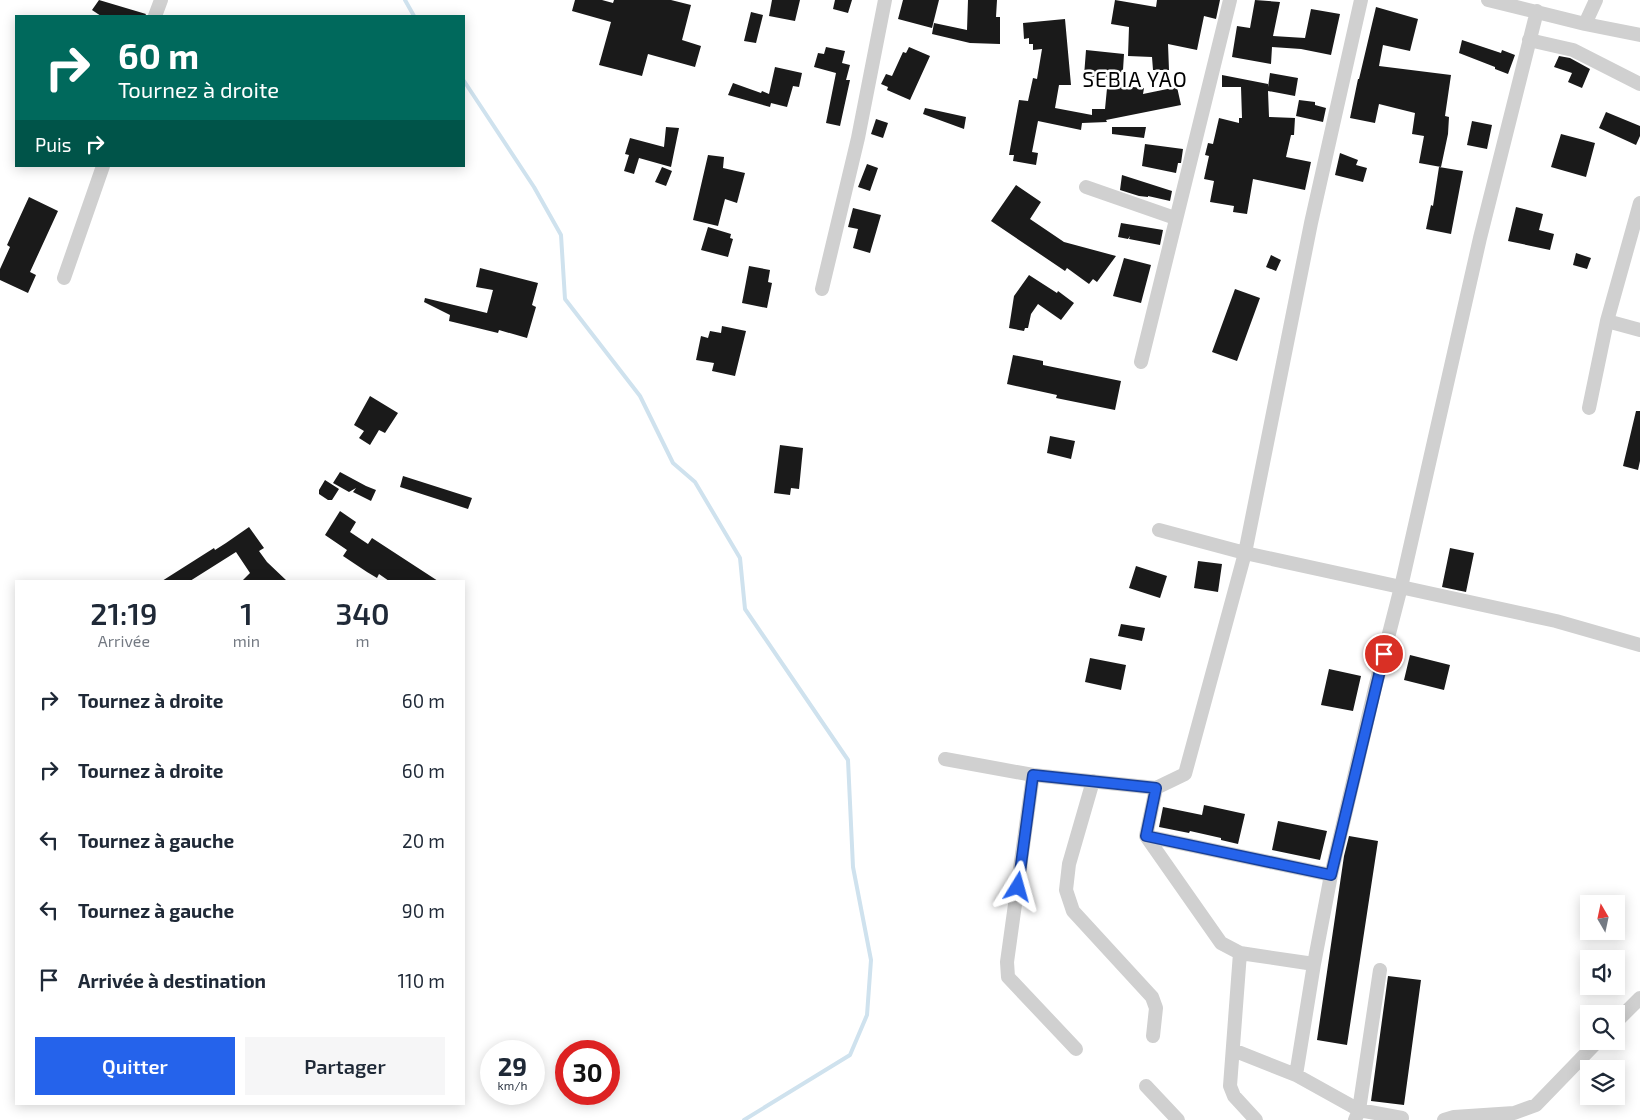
<!DOCTYPE html>
<html lang="fr">
<meta charset="utf-8">
<style>
:root{--surface:#fff;--page:#f6f6f7;--text:#1f2937;--muted:#747a83;--accent:#2563eb}
body{margin:0;font-family:"Exo 2",sans-serif;background:var(--page);color:var(--text);height:100vh;display:flex;flex-direction:column;font-size:19px;white-space:nowrap}
*{box-sizing:border-box;margin:0}
p{font-size:16px;color:var(--muted)}
.icon{flex:none;width:28px;height:28px;fill:none;stroke:currentColor;stroke-width:2;stroke-linecap:round;stroke-linejoin:round}
.map{position:relative;flex:1;overflow:hidden}
.sheet{position:absolute;left:15px;top:580px;width:450px;height:525px;display:flex;flex-direction:column;background:var(--surface);border-radius:0px;box-shadow:0 2px 12px #0003}
.sheet>*{flex:none}
.banner{position:absolute;left:15px;top:15px;width:450px;height:152px;border-radius:0px;box-shadow:0 2px 12px #0003;background:#00695c;color:#fff;overflow:hidden}
.needle{width:32px;rotate:351deg}
.buttons{position:absolute;left:1580px;top:895px;display:grid;gap:10px}
.buttons a{display:grid;place-items:center;width:45px;height:45px;border-radius:0px;background:var(--surface);box-shadow:0 2px 12px #0003;font-size:25px}
.speed{position:absolute;left:480px;top:1040px;display:flex;gap:10px;font-size:25px;font-weight:700;text-align:center}
.speed>*{display:grid;place-content:center;width:65px;height:65px;border-radius:50%;background:var(--surface);box-shadow:0 2px 12px #0003;line-height:1}
.speed small{font-size:12px;font-weight:400}
.speed .limit{border:8px solid #d22;background:#fff;color:#111}
.pin{position:absolute;display:grid;place-items:center;width:42px;height:42px;color:#fff;margin:-21px;border:2px solid #fff;border-radius:50%;box-shadow:0 1px 5px #0007}
.me{position:absolute;width:55px;margin:-28px;rotate:8deg;stroke-linejoin:round;filter:drop-shadow(0 0 4px #0008)}
.turn{display:flex;align-items:center;gap:18px;height:105px;padding:0 20px;font-size:22px}
.turn .icon{width:65px;height:65px;stroke-width:2.5}
.turn b{display:block;font-size:35px;line-height:42px}
.then{display:flex;align-items:center;height:48px;padding:0 20px;background:#0003;gap:10px;font-size:19px}
.eta{display:flex;justify-content:space-evenly;align-items:center;height:85px;text-align:center}
.eta b{font-size:30px;font-weight:600;line-height:35px}
.action{display:flex;gap:10px;margin-top:auto;padding:10px 20px}
.action a{flex:1;height:58px;border-radius:0px;background:var(--accent);color:#fff;font-size:20px;font-weight:600;line-height:58px;text-align:center}
.action a+a{background:var(--page);color:var(--text)}
ul{padding:0;list-style:none}
li{display:flex;align-items:center;gap:15px;height:70px;padding:0 20px}
li div{flex:1}
li b{display:block;font-size:19px}
li em{font-style:normal}
.map>svg:first-child{display:block}
.lines{fill:none;stroke-linecap:round;stroke-linejoin:round}
.stream{stroke:#cfe2ee;stroke-width:4}
.building{fill:#1a1a1a}
.minor{stroke:#d0d0d0;stroke-width:14}
.route-casing{stroke:#184099;stroke-width:12}
.route{stroke:#2563eb;stroke-width:9}
.labels{text-anchor:middle;stroke-width:5;stroke-linejoin:round;paint-order:stroke}
.quarter-label{font-size:21px;letter-spacing:1px;fill:#000;stroke:#fff}
</style>
<div class="map">
<svg width="1640" height="1120" viewBox="0 0 1640 1120">
<rect width="100%" height="100%" fill="#fff"/>
<g class="lines">
<path class="stream" d="M405,0L414,16
M464,81L534,187L561,235L565,299L640,396L673,463L695,482L740,558L745,609L848,760L853,867L871,960L867,1015L850,1055L744,1120"/>
</g>
<path class="building" d="M99,0L146,14L145,16H101L92,10Z
M575,0H602L613,3L614,0H671L691,5L682,40L701,46L695,67L648,54L642,76L599,65L611,22L572,11Z
M772,0H800L795,21L769,16Z
M835,0H852L848,13L833,9Z
M903,0H939L932,28L898,19Z
M968,0H997L996,17H1000V44L970,43L932,34L934,23L967,30Z
M1115,0L1156,7L1157,0H1220L1216,19L1204,16L1197,50L1168,44L1169,70H1153L1152,57L1128,56L1129,27L1111,24Z
M1255,0L1280,2L1273,36L1305,38L1311,9L1340,14L1331,55L1301,49L1272,47L1271,64L1232,57L1237,26L1250,28Z
M1376,7L1418,19L1410,51L1383,45L1379,66L1451,75L1445,116L1449,117L1448,134L1441,167L1419,163L1424,136L1412,134L1415,113L1379,104L1375,123L1350,118L1358,79H1359Z
M751,12L763,15L756,43L744,41Z
M1065,19L1071,85H1059L1055,108L1092,115V109H1105L1108,78L1084,76L1086,50L1124,54L1122,86L1144,88L1143,94L1177,87L1181,105L1106,120L1107,122L1082,123L1081,130L1038,121L1032,152L1038,153L1036,165L1013,161L1014,155H1009L1019,100L1028,101L1033,78L1037,79L1042,49L1033,50V44H1029V38L1024,39L1023,23Z
M1462,40L1501,53L1502,50L1515,55L1508,74L1495,69V67L1459,53Z
M826,47L845,51L842,63L850,65L846,80H850L840,126L826,123L836,73L814,67L818,53L824,54Z
M909,47L930,56L910,100L887,90L888,87L881,84L886,74L892,76L903,52L906,53Z
M1559,56L1570,58L1590,69L1582,88L1568,82L1572,73L1554,67Z
M775,67L802,73L799,87L793,86L787,107L771,103L770,107L728,95L733,83L761,93L762,91L769,94Z
M1270,73L1298,78L1295,96L1268,91L1269,117L1295,118L1294,135H1291L1286,157L1311,162L1305,190L1253,179L1247,214L1233,212L1234,206L1210,202L1214,181L1204,179L1209,156L1205,155L1208,143L1213,144L1219,118L1239,123V118H1242L1241,87H1222V75L1268,84V87Z
M1299,100L1315,102V105L1326,108L1323,122L1296,116Z
M925,108L966,117L964,129L923,114Z
M1606,112L1640,126V136L1636,145L1599,128Z
M876,119L888,123L883,138L871,134Z
M1472,121L1492,125L1487,149L1467,145Z
M666,127L679,128L671,167L639,158L634,174L624,171L629,155L625,154L630,138L664,147Z
M1112,127H1146L1144,138L1112,134Z
M1561,134L1595,143L1586,177L1551,167Z
M1145,144L1183,149L1181,163H1178L1176,173L1142,166Z
M1340,153L1358,160L1356,165L1367,168L1363,182L1335,175Z
M708,155L724,157L723,168L745,173L737,203L725,199L718,226L693,220Z
M867,164L878,168L870,191L858,187Z
M662,167L672,171L666,186L655,182Z
M1439,167L1463,171L1451,234L1426,229L1431,205L1433,206Z
M1122,175L1172,191L1170,201L1148,196V197L1139,196L1120,190Z
M1016,185L1041,202L1030,219L1064,242L1116,256L1097,282L1093,279L1089,284L1067,268L1065,271L991,221Z
M29,197L58,211L30,272L36,275L28,293L0,280V269L10,247L7,245Z
M1516,207L1543,214L1539,230L1554,234L1550,250L1508,241Z
M853,208L881,215L870,253L853,248L858,229L848,227Z
M1121,223L1163,230L1160,245L1129,239L1130,236L1128,239L1118,237Z
M708,227L731,234L730,238L733,239L728,257L701,250Z
M1576,253L1591,258L1587,269L1573,265Z
M1271,255L1281,260L1276,271L1266,267Z
M1124,258L1151,265L1141,303L1113,296Z
M749,266L770,270L768,282L772,283L767,308L742,303Z
M480,268L538,283L532,305L536,307L527,338L499,330L498,333L449,321L450,315L424,302L425,298L487,313L493,290L476,287Z
M1029,275L1057,293L1058,291L1074,303L1061,320L1038,304L1031,314L1028,328H1025L1024,331L1009,328L1014,296Z
M1235,289L1260,298L1237,361L1212,352Z
M722,326L746,331L735,376L712,371L714,363L696,360L701,336L708,338L710,331L721,333Z
M1013,355L1043,361V365L1121,381L1115,410L1056,398L1057,395L1007,384Z
M370,396L398,413L385,433L379,430L370,445L359,438L364,431L354,425Z
M1636,411H1640V461L1638,470L1623,466Z
M1050,436L1075,441L1071,459L1047,453Z
M780,445L803,448L799,489L791,488L790,495L774,493Z
M340,472L366,486L376,490L371,501L353,492L356,488L349,492L333,483Z
M403,476L472,498L468,509L400,487Z
M325,480L339,489L332,500H328L319,494V490Z
M340,511L356,522L350,532L368,544L372,538L438,581H389L379,574L377,578L367,572L343,556L347,550L325,535Z
M249,527L264,548L259,551L267,562L287,581H242L250,573L236,552L190,581H162L214,548L215,550L226,543Z
M1450,548L1474,553L1466,592L1442,587Z
M1198,561L1222,564L1218,592L1194,588Z
M1136,566L1167,576L1160,598L1129,588Z
M1121,624L1145,628L1142,641L1118,636Z
M1410,655L1450,665L1444,690L1404,680Z
M1090,658L1126,665L1121,690L1085,682Z
M1329,669L1361,676L1353,711L1321,705Z
M1204,805L1245,814L1238,844L1221,840V838L1190,831L1189,833L1159,827L1163,807L1202,815Z
M1278,821L1327,831L1320,860L1272,850Z
M1349,836L1378,841L1347,1045L1317,1040L1344,856Z
M1388,976L1421,980L1404,1105L1371,1101Z"/>
<g class="lines">
<path class="minor" d="M1488,0L1585,24L1640,35
M155,16L161,0
M1585,24L1596,0
M1529,40L1573,50L1640,84
M1086,187L1175,218
M64,278L103,166
M822,289L858,138L885,0
M1607,321L1640,330
M1141,362L1230,0
M1589,408L1607,321L1640,203
M1159,530L1245,553L1556,621L1640,645
M945,759L1033,775L1156,788L1185,774L1245,553L1311,223L1361,0
M1033,775L1007,962L1008,977L1076,1049
M1093,781L1069,864L1066,890L1073,911L1152,997L1156,1008L1153,1036
M1156,788L1146,836L1221,943L1240,953L1314,964
M1146,836L1331,875
M1240,953L1230,1086L1234,1096L1256,1120
M1616,1022L1640,998
M1233,1050L1296,1075L1359,1110L1402,1118
M1296,1075L1314,964L1331,875L1375,688L1401,587L1480,238L1537,11
M1146,1086L1178,1120
M1355,1120L1359,1110L1380,970
M1444,1120L1454,1117L1514,1113L1536,1105L1598,1041"/>
</g>
<g class="lines">
<g class="route-casing">
<path id="route" d="M1018,887L1033,775L1156,788L1146,836L1331,875L1384,654"/>
</g>
<use href="#route" class="route"/>
</g>
<g class="labels">
<g class="quarter-label">
<text x="1135" y="87">SEBIA YAO</text>
</g>
</g>
</svg>
<div class="buttons">
<a><svg class="needle" viewBox="-14 -14 28 28"><path d="M0-13l5 13h-10z" fill="#e53935"/><path d="M0 13l5-13h-10z" fill="#747a83"/></svg></a>
<a><svg class="icon" aria-label="sound" viewBox="0 0 24 24"><path d="M4 9h4l5-4v14l-5-4H4zM17 9q2 3 0 6"/></svg></a>
<a><svg class="icon" aria-label="search" viewBox="0 0 24 24"><circle cx="10" cy="10" r="6"/><path d="M15 15l6 6"/></svg></a>
<a><svg class="icon" aria-label="layers" viewBox="0 0 24 24"><path d="M12 4l9 5-9 5-9-5zM3 14l9 5 9-5"/></svg></a>
</div>
<div class="speed"><div>29<small>km/h</small></div><div class="limit">30</div></div>
<div class="pin" style="left:1384px;top:654px;background:#d93025"><svg class="icon" aria-label="arrive" viewBox="0 0 24 24"><path d="M6 21V4h12l-3 4 3 4H6"/></svg></div>
<svg class="me" style="left:1018px;top:887px" viewBox="-20 -20 40 40"><path d="M0-17L14 15 0 8-14 15z" fill="#2563eb" stroke="#fff" stroke-width="4"/></svg>
<div class="banner">
<div class="turn"><svg class="icon" aria-label="right" viewBox="0 0 24 24"><path d="M7 20v-9h11M14 6l5 5-5 5"/></svg><div><b>60 m</b>Tournez à droite</div></div>
<div class="then">Puis<svg class="icon" aria-label="right" viewBox="0 0 24 24"><path d="M7 20v-9h11M14 6l5 5-5 5"/></svg></div>
</div>
<section class="sheet">
<div class="eta">
<div><b>21:19</b><p>Arrivée</p></div>
<div><b>1</b><p>min</p></div>
<div><b>340</b><p>m</p></div>
</div>
<ul>
<li><svg class="icon" aria-label="right" viewBox="0 0 24 24"><path d="M7 20v-9h11M14 6l5 5-5 5"/></svg><div><b>Tournez à droite</b></div><em>60 m</em></li>
<li><svg class="icon" aria-label="right" viewBox="0 0 24 24"><path d="M7 20v-9h11M14 6l5 5-5 5"/></svg><div><b>Tournez à droite</b></div><em>60 m</em></li>
<li><svg class="icon" aria-label="left" viewBox="0 0 24 24"><path d="M17 20v-9H6M10 6l-5 5 5 5"/></svg><div><b>Tournez à gauche</b></div><em>20 m</em></li>
<li><svg class="icon" aria-label="left" viewBox="0 0 24 24"><path d="M17 20v-9H6M10 6l-5 5 5 5"/></svg><div><b>Tournez à gauche</b></div><em>90 m</em></li>
<li><svg class="icon" aria-label="arrive" viewBox="0 0 24 24"><path d="M6 21V4h12l-3 4 3 4H6"/></svg><div><b>Arrivée à destination</b></div><em>110 m</em></li>
</ul>
<div class="action"><a>Quitter</a><a>Partager</a></div>
</section>
</div>
